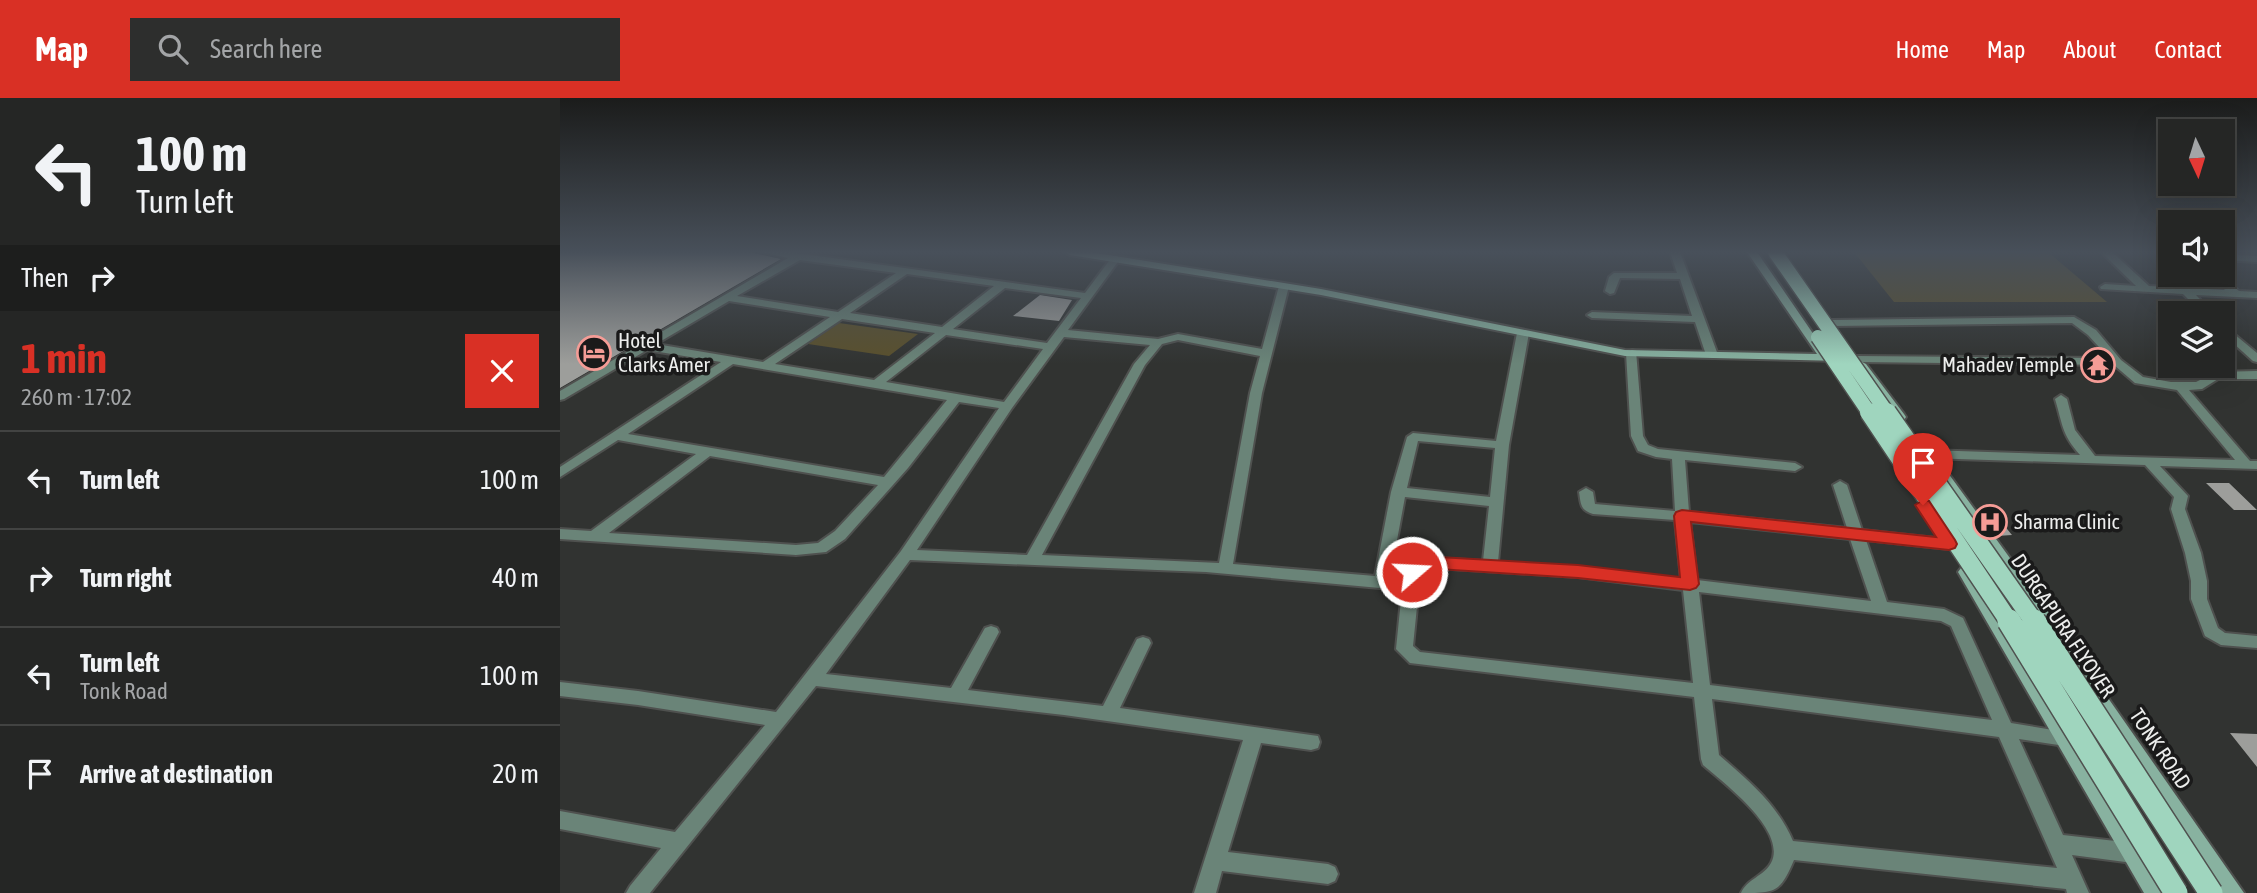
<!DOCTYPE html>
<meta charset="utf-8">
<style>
:root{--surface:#252625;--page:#2d2e2d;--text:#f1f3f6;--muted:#a3a5a7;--line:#424342;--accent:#d93025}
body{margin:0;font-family:"Asap Condensed",sans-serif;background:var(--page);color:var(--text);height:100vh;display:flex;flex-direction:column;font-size:26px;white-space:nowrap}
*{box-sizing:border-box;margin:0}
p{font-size:23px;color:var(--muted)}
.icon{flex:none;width:38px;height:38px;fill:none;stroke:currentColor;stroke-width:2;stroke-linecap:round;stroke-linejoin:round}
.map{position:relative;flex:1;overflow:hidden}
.details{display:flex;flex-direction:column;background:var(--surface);width:560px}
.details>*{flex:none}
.banner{background:#252625;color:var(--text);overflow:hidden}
.needle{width:46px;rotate:176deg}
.controls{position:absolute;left:1598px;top:21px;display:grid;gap:14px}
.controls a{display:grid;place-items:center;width:77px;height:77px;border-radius:0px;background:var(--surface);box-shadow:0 7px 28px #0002,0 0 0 2px var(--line);font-size:35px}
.pin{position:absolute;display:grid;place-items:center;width:60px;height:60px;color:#fff;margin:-72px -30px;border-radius:50% 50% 50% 0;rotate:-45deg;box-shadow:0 0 7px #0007}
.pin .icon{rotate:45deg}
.me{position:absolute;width:77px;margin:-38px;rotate:71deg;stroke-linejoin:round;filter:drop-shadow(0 0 5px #0008)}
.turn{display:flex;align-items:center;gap:24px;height:147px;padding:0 21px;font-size:32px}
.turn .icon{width:91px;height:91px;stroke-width:2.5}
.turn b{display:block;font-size:49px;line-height:60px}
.then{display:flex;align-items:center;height:66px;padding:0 21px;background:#0003;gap:14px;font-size:26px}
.round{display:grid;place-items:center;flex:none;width:74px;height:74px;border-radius:0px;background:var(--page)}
.headline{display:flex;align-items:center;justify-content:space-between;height:119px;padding:0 21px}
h1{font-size:42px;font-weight:700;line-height:52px;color:var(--accent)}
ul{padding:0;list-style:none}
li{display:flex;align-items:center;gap:21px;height:98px;padding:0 21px;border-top:2px solid var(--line)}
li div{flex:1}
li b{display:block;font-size:26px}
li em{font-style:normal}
header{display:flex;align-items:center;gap:42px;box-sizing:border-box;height:98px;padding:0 35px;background:var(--accent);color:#fff}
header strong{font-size:33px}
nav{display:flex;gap:38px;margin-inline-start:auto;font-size:24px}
.search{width:490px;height:63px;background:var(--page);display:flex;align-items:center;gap:18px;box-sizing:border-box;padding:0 24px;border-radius:0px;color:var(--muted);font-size:26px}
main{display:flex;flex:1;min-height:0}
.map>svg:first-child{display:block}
.green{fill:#5a502c}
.building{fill:#9d9e9b}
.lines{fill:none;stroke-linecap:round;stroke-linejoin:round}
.street-casing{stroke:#4f514f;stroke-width:4}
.secondary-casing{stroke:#4f514f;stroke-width:4}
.street{fill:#6a8478;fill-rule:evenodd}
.secondary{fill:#88b2a0;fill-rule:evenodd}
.primary-bridge-far2-casing{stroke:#4f514f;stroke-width:17;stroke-linecap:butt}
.primary-bridge-far1-casing{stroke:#4f514f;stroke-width:21;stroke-linecap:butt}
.primary-bridge-casing{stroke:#4f514f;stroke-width:26;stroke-linecap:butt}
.primary-bridge-far2{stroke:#9fd5be;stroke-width:14}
.primary-bridge-far1{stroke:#9fd5be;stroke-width:18}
.primary-bridge{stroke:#9fd5be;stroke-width:23}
.route{fill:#d93025;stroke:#8d1f18;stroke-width:2}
.labels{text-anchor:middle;stroke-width:7;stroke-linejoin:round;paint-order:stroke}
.poi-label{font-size:21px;fill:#edeeed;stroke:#1a1a1a;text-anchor:start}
.street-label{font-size:21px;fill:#edeeed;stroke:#1a1a1a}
</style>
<header>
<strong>Map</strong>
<div class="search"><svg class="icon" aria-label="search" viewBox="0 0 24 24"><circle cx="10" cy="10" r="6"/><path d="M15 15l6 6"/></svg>Search here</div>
<nav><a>Home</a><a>Map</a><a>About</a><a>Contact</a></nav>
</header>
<main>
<section class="details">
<div class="banner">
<div class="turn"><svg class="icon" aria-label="left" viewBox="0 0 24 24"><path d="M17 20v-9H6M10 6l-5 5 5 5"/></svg><div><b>100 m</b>Turn left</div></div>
<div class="then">Then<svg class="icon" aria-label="right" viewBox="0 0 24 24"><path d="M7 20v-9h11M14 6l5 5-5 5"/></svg></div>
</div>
<div class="headline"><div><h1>1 min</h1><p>260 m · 17:02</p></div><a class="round" style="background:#d93025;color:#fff"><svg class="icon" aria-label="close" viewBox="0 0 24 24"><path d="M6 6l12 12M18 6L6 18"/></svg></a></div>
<ul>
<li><svg class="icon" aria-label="left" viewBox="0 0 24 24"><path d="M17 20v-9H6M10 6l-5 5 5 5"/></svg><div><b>Turn left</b></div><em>100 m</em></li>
<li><svg class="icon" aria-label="right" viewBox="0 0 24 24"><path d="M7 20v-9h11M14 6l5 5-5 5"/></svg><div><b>Turn right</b></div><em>40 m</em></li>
<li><svg class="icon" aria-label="left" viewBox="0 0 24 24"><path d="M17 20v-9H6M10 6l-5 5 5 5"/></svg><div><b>Turn left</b><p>Tonk Road</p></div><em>100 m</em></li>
<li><svg class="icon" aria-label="arrive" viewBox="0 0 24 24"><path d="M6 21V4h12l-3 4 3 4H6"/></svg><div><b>Arrive at destination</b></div><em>20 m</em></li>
</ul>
</section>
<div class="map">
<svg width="1697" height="795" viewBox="0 0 1697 795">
<rect width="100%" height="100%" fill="#313331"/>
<path class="green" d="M1294,154H1488L1547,204H1334Z
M279,225L358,236L329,258L248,246Z"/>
<path class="building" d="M0,154H189L221,161L0,290Z
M480,197L512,202L499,223L453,218Z
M1646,385H1669L1697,412H1674Z
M1421,415H1434L1452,437L1437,438Z
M1670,635L1697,636V669Z"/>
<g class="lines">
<g class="street-casing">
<path id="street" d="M201,154H229L525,195L552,159L555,158L560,161L508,232L598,241L618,236L702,251L719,188L728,186L729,188L702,295L673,466L815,478L831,394L847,339L853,335L936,343L957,235L963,232L969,235L949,347L938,464L1018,469L1121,481L1115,422L1033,416C1020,412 1021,406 1019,394L1026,390L1033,394L1035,406L1115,413L1112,361L1096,359L1078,353L1071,338L1066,255L1072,252L1076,253L1083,338L1088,347L1098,351L1235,365L1242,369L1235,373L1125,362L1129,414L1287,430L1273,387L1280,383L1287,387L1302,432L1394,442L1396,446L1389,451L1306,442L1327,504L1384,511L1403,520L1451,625L1511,635L1514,640L1511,645L1505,648L1459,641L1503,737L1573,745L1580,748L1583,755L1580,762L1573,765L1512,757L1529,795H1507L1506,791L1234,762C1220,795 1215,795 1181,795C1187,781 1204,778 1211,765C1228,733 1164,685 1143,667L1141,661L1134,599L850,565L836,551L842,492L646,474L350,462L266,576L391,590L425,530L431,528L437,530L439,534L408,592L543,608L577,541L583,539L589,541L591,545L560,610L758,638L760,644L758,650L751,652L701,645L668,754L768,766L775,769L778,776L775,783L768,786L662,773L656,795H634L683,642L504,617L256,588L90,795H66L70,788L101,750L0,731V713L115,734L205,627L78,607L0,598V584L78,593L216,614L341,453L439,310L399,304L348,370L285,441L266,454L236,457L0,441V431L31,433L136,356L58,342L0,379V369L161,264L87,252L4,301L0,302V293L228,160ZM240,162L336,175L278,214L177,198ZM347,176L434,188L382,229L290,215ZM445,190L521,200L487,245L393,231ZM169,203L270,219L203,264L96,246ZM282,221L375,235L314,282L215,266ZM386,237L483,251L444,304L326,284ZM504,239L590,247L574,266L467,457L357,452L452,310ZM618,242L700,258L690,295L659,465L482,457L585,267L602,246ZM173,266L387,302L324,379L68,336ZM858,343L935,350L930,399L847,390ZM150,358L318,387L275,433L258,445L236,447L49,435ZM845,399L929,408L923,463L861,459L849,462L844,481L830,480ZM1130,424L1290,441L1311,503L1137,482ZM861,469L1018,479L1123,492L1133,585L860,554L853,548ZM1139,494L1381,523L1391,528L1432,622L1150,587ZM1152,601L1439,639L1497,770L1233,743C1217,706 1189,683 1159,657Z
M1110,154H1120L1158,257L1156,259L1152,260L1146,257L1135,224L1032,220L1027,217L1032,214L1132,218L1120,181L1060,180L1054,195L1050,196L1045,193L1049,179L1054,175H1117Z
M1541,154H1552L1589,188L1665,192L1648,177H1659L1679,193L1697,194V200L1636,197L1653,215H1642L1623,196L1541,191L1540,189L1545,186L1576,188Z
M1662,156L1697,158V164L1662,162Z
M1514,219L1536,232L1561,262L1583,279L1611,284H1636L1656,274L1697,273V281H1658L1642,291L1629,292L1690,363H1697V371L1600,368L1628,398L1625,411L1641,455L1647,483V501L1658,530L1665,535L1697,538V550L1661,547L1645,538L1631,501V483L1625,455L1611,411L1614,399L1585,367L1367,360L1360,356L1367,352L1520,357C1501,335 1503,327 1495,301L1501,297L1507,301L1515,332L1535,358L1675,362L1617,292L1575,285L1554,267L1297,264L1291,261L1297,258L1549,260L1528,237L1512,225L1272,228L1267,225L1272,222Z
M1662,226L1697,255V264L1693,263L1662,235Z"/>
</g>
<g class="secondary-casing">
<path id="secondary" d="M505,154H530L761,191L1065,252L1257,256L1187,154H1197L1267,256L1282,257L1288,260L1282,263L1065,258L761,197L510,157Z
M1302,264L1306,266L1344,316L1346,319L1344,322H1336L1296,268Z
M1375,363L1380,364L1463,478L1684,795H1661L1453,486L1368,367Z
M1406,469L1411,470L1607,795H1584L1398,474L1401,470Z"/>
</g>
<use href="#street" class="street"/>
<use href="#secondary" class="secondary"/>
<g class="primary-bridge-far2-casing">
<path id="primary-bridge-far2" d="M1215,154L1328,316
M1258,239L1310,316"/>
</g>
<g class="primary-bridge-far1-casing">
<path id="primary-bridge-far1" d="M1309,314L1450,525
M1327,314L1475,525"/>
</g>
<g class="primary-bridge-casing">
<path id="primary-bridge" d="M1449,523L1616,795
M1474,523L1651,795"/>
</g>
<use href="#primary-bridge-far2" class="primary-bridge-far2"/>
<use href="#primary-bridge-far1" class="primary-bridge-far1"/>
<use href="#primary-bridge" class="primary-bridge"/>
</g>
<linearGradient id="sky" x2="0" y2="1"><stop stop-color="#1b1c1b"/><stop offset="0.58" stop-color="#48505a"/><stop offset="1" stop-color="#48505a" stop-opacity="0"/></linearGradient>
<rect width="1697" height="266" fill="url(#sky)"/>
<path class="route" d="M1363,402L1369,403L1395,442L1397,446L1395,450L1389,452L1131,424L1139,486L1136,490L1130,492L1018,480L863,470L858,479L852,481L843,474L848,462L861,458L1018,467L1120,479L1114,418L1116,414L1122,412L1376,439L1355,407Z"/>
<defs>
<g id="hotel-ring" transform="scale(1.75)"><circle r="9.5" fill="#1a1a1a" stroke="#f59c96" stroke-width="1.5"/><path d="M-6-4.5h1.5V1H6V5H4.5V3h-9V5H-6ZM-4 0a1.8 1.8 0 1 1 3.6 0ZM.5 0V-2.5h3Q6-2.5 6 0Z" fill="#f59c96"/></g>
<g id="temple-ring" transform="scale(1.75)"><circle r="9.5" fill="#1a1a1a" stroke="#f59c96" stroke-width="1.5"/><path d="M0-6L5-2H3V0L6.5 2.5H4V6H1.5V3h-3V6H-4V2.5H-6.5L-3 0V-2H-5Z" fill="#f59c96"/></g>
<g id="hospital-ring" transform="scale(1.75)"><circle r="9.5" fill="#1a1a1a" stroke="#f59c96" stroke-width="1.5"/><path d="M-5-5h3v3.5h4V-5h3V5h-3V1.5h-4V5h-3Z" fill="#f59c96"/></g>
</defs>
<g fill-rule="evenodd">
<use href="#hotel-ring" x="34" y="255"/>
<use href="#temple-ring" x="1538" y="267"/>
<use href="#hospital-ring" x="1430" y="424"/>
</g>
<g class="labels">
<g class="poi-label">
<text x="58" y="250">Hotel<tspan x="58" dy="24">Clarks Amer</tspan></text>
<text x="1514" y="274" text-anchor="end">Mahadev Temple</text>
<text x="1454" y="431">Sharma Clinic</text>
</g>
<g class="street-label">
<text transform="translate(1503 528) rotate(56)" y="7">DURGAPURA FLYOVER</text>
<text transform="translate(1600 651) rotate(56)" y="7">TONK ROAD</text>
</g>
</g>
</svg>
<div class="controls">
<a><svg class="needle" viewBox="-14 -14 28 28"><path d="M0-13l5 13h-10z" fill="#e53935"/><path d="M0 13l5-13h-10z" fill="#a3a5a7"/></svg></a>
<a><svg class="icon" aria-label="sound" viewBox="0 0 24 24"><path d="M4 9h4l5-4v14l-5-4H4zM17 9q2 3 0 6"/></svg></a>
<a><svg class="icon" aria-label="layers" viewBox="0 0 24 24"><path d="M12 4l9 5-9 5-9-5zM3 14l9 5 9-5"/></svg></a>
</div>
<div class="pin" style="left:1363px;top:407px;background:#d93025"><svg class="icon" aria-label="arrive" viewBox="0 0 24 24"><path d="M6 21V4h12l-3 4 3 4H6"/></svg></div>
<svg class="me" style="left:852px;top:474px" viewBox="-20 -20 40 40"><circle r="17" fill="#d93025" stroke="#fff" stroke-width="3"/><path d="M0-11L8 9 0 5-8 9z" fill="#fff"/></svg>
</div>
</main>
